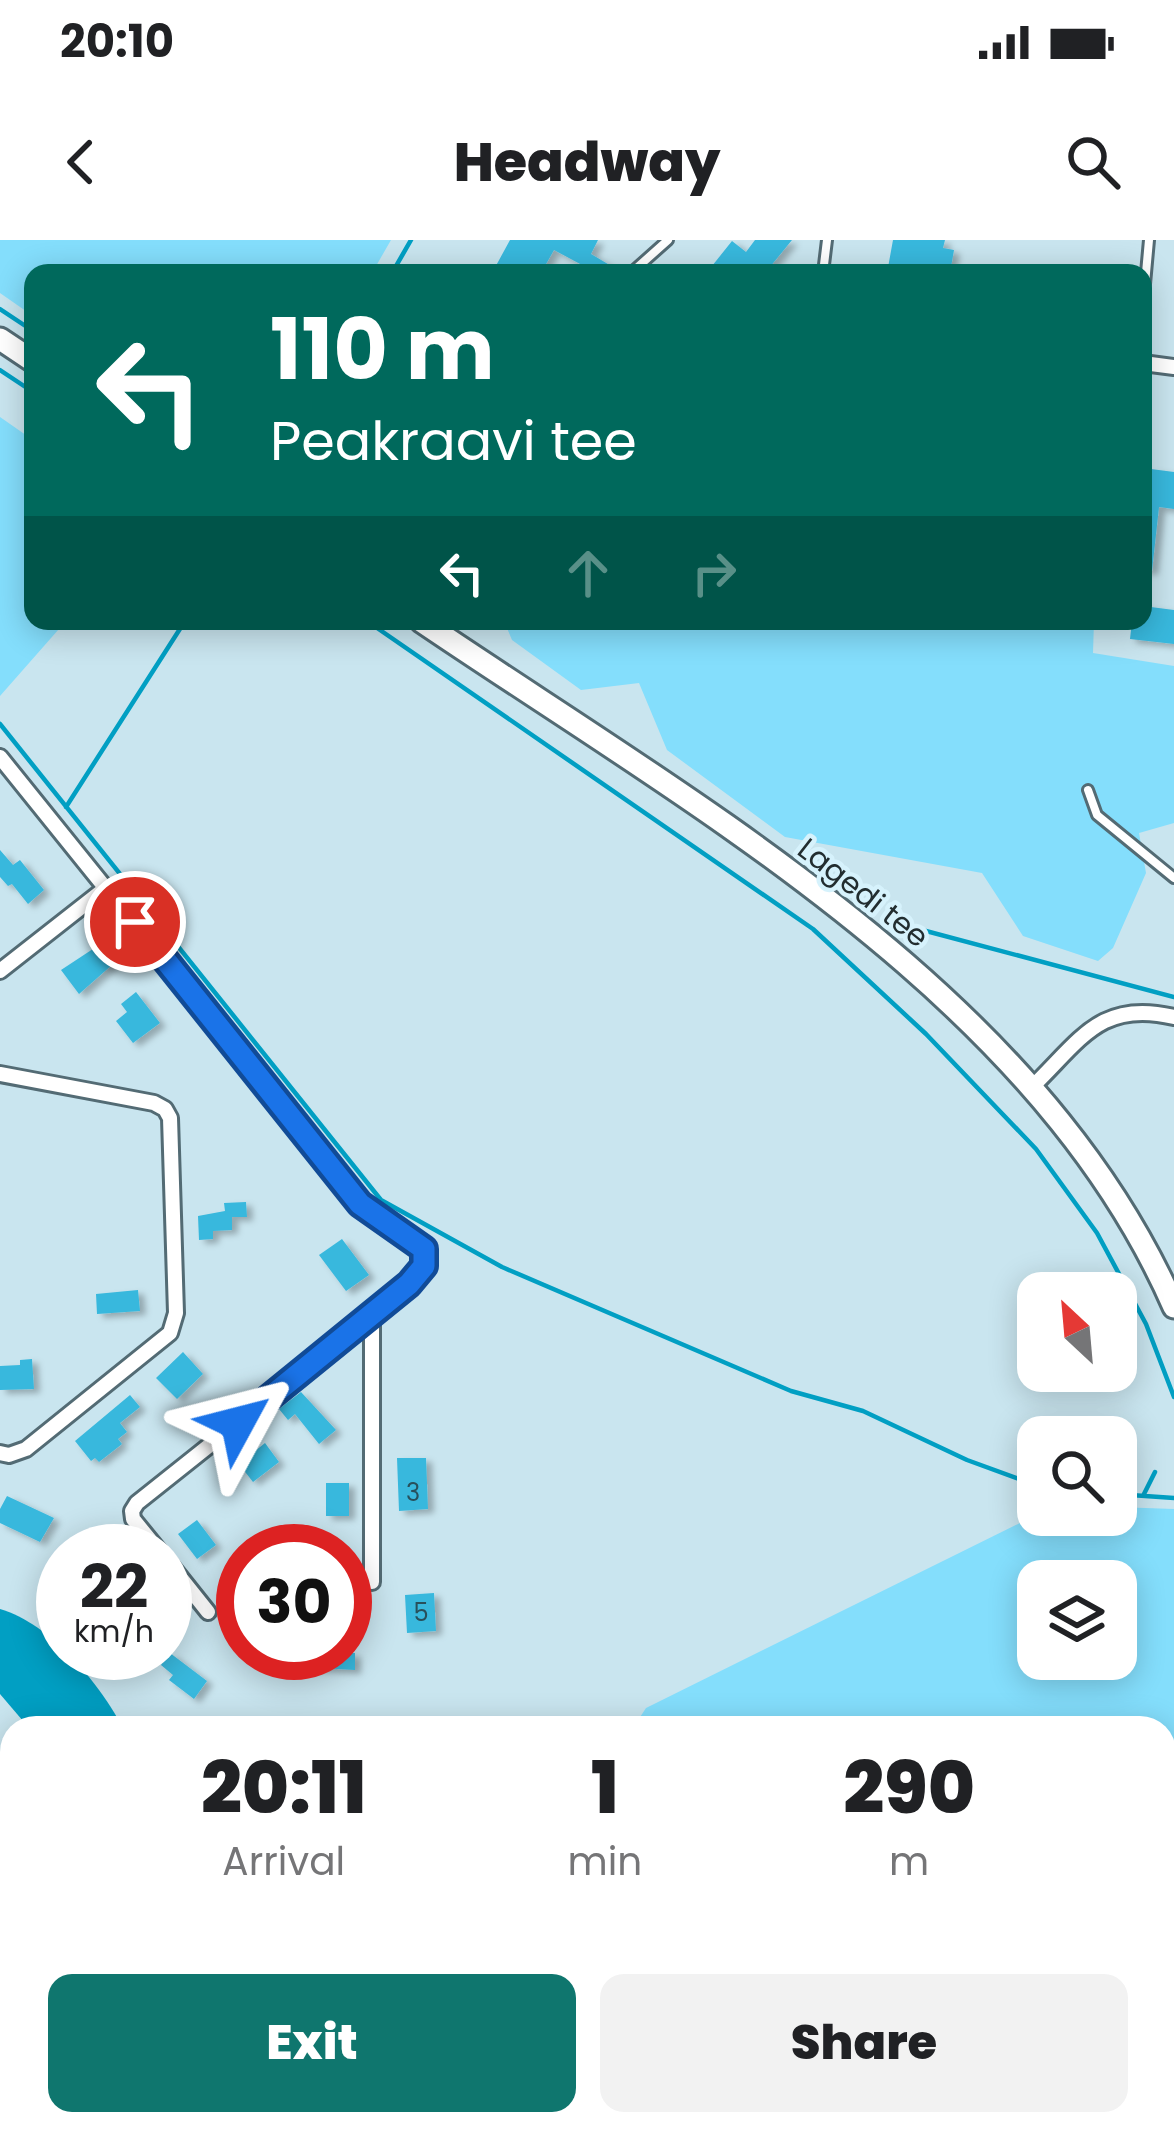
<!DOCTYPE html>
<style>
:root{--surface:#fff;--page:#f2f2f2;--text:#202124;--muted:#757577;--accent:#0f766e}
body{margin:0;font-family:Poppins,sans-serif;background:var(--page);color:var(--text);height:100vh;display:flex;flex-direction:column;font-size:45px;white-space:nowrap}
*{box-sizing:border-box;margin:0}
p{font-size:39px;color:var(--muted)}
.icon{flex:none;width:66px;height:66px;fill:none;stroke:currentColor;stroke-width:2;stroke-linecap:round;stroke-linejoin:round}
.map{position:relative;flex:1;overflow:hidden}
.panel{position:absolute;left:0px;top:1476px;width:1176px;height:420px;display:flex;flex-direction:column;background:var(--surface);border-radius:36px 36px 0 0;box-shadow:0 6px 30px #0003}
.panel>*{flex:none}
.guide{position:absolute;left:24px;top:24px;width:1128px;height:366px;border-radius:24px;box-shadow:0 6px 30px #0003;background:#00695c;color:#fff;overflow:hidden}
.needle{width:78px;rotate:334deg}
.fabs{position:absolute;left:1017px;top:1032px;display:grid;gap:24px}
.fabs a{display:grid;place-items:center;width:120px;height:120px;border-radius:24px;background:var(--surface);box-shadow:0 6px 30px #0003;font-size:60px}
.speed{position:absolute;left:36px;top:1284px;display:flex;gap:24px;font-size:60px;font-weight:700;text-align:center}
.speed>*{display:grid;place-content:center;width:156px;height:156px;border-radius:50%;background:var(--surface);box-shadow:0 6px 30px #0003;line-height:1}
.speed small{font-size:30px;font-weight:400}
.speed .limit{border:18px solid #d22;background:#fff;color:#111}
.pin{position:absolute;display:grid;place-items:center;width:102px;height:102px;color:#fff;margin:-51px;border:6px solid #fff;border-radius:50%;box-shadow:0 3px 12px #0007}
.me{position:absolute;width:132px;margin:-66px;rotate:52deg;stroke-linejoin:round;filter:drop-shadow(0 0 9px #0008)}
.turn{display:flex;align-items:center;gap:42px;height:252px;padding:0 48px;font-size:54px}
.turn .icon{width:156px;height:156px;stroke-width:2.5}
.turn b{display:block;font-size:84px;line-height:102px}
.lanes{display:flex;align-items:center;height:114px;padding:0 48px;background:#0003;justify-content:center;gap:60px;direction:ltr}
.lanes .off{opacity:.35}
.eta{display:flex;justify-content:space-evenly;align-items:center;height:204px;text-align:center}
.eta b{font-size:72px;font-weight:800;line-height:84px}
.cta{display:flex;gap:24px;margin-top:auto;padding:24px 48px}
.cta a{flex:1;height:138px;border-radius:24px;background:var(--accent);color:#fff;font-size:48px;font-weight:800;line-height:138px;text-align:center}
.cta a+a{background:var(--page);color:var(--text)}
.status{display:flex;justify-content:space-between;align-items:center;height:84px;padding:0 60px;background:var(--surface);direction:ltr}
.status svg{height:33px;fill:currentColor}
header{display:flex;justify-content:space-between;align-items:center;height:156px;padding:0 48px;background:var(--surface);font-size:54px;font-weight:800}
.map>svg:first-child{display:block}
.green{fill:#84defc;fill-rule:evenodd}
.water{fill:#019fc3}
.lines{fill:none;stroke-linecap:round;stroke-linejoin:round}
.stream{stroke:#019fc3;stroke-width:4.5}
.building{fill:#38b8dd;filter:url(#shadow)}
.lane-casing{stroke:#536b74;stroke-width:14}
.street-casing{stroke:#536b74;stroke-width:20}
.secondary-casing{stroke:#536b74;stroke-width:27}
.lane{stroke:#fff;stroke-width:8}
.street{stroke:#fff;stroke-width:14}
.secondary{stroke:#fff;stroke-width:21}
.route-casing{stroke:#114b97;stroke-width:30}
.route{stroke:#1a73e8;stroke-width:21}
.labels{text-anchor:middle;stroke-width:9;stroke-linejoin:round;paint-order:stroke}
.number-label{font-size:24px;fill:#28505b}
.street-label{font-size:30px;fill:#222d30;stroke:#d6f2fc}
</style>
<div class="status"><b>20:10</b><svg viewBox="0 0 49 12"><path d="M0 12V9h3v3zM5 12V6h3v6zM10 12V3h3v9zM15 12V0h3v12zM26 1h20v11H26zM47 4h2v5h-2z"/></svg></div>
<header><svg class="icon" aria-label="back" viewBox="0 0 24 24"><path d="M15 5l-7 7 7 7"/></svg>Headway<svg class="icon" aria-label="search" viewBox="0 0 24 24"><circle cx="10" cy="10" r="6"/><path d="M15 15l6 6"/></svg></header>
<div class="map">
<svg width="1174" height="1896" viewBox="0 0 1174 1896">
<defs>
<filter id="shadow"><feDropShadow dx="6" dy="4" stdDeviation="3" flood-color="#0004"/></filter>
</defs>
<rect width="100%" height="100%" fill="#c9e5ef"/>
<path class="green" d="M0,0H391L372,33H33V76L0,53Z
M0,177L33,200V381H66L0,456Z
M504,381H1094L1093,413L1174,426V583L1139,593L1146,633L1113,708L1098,721L1023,696L982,633L785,597L667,510L639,443L581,450L512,400Z
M1116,1267L1174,1269V1778L1164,1779V1488H633L646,1468L1038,1274L1116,1275ZM1116,1341V1419H1038V1341Z
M1164,1876L1174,1878V1896H724V1884H1164Z"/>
<path class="water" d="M0,1369C51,1384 99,1443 123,1488H29L0,1454Z"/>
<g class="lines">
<path class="stream" d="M392,33L411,0
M0,69L33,91
M0,130L33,152
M367,381L813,689L926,794L1036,909L1097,993L1146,1084L1174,1157
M0,484L381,960L502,1027L791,1151L863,1171L967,1220L1038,1246
M66,567L185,381
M911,687L1174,757
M1116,1254L1174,1258
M1144,1254L1155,1232"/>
</g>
<path class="building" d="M510,0H598L591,14L623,33H597L554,10L541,33H492Z
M755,0H792L765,33H721L712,26L732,1L746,12Z
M893,0H945L943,8L954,10L950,33H887Z
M1151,229L1174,232V269L1159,267L1152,331L1143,330Z
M1143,366L1174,370V404L1130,399L1132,381H1143Z
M0,610L13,625L20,620L44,650L28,664L12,644L8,646L0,637Z
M99,705L113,724L79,754L61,730Z
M136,752L160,783L133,803L116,781L127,772L121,764Z
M246,962L247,977H232V990L213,991V999L199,1000L198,976L225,971L224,963Z
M342,999L369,1035L346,1051L319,1015Z
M138,1050L140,1071L97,1074L96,1054Z
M183,1112L203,1134L177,1159L156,1138Z
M32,1119L34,1149L0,1150V1126L20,1125V1120Z
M301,1152L336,1190L319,1204L295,1174L288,1180L279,1169Z
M130,1155L140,1167L120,1183L127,1192L118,1199L122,1204L99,1222L95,1218L91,1221L75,1201Z
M265,1203L279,1222L253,1242L239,1224Z
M397,1218H426L428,1269L399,1271Z
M326,1243H349V1276H326Z
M7,1256L54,1278L40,1302L0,1283V1269Z
M197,1280L216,1305L197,1319L178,1294Z
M434,1353L436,1391L407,1393L405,1355Z
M170,1413L207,1441L194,1459L169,1440L173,1435L161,1425Z
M301,1413H355V1430L301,1427Z"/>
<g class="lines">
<g class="lane-casing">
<path id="lane" d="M631,33L668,0
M823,33L827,0
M1143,66L1149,0
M1088,550L1097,575L1174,638"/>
</g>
<g class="street-casing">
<path id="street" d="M1143,123L1174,127
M0,517L360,964L424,1009V1026L372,1076L137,1263L132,1271L133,1279L159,1311
M0,731L107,647
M0,834L154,863L165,869L170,878L176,1073L170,1093L26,1209L9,1215L0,1213
M1031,848C1080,801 1100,759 1174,777
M165,1318L208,1372
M372,1342V1076"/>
</g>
<g class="secondary-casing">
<path id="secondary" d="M0,99L33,121
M421,381C692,565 1037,754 1174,1067"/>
</g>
<use href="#lane" class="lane"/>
<use href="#street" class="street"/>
<use href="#secondary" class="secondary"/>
</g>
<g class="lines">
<g class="route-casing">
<path id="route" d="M135,682L360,964L424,1009V1026L409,1044L238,1183"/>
</g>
<use href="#route" class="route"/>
</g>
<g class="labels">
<g class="number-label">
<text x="413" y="1261">3</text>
<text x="421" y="1381">5</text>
</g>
<g class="street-label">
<text transform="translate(863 653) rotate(38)" y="10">Lagedi tee</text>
</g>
</g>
</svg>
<div class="fabs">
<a><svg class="needle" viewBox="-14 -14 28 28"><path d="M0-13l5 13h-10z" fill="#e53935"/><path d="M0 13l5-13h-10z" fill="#757577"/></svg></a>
<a><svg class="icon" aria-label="search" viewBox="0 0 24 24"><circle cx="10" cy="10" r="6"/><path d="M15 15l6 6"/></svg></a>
<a><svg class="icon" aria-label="layers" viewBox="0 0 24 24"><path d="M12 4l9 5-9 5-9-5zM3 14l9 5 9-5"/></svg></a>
</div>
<div class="speed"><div>22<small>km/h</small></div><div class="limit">30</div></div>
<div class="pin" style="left:135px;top:682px;background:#d93025"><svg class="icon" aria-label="arrive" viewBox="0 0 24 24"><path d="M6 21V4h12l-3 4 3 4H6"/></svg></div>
<svg class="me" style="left:238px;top:1183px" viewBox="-20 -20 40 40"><path d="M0-17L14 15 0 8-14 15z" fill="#1a73e8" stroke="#fff" stroke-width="4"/></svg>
<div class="guide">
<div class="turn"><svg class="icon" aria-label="left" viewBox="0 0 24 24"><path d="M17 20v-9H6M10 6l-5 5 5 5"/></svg><div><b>110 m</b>Peakraavi tee</div></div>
<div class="lanes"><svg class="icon" aria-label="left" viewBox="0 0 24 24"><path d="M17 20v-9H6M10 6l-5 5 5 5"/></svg><svg class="icon off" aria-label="ahead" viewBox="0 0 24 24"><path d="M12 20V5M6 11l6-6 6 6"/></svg><svg class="icon off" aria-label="right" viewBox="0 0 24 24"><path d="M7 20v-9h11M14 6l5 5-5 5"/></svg></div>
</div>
<section class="panel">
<div class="eta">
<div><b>20:11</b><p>Arrival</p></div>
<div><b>1</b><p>min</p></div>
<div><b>290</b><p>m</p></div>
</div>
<div class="cta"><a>Exit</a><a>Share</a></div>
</section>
</div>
